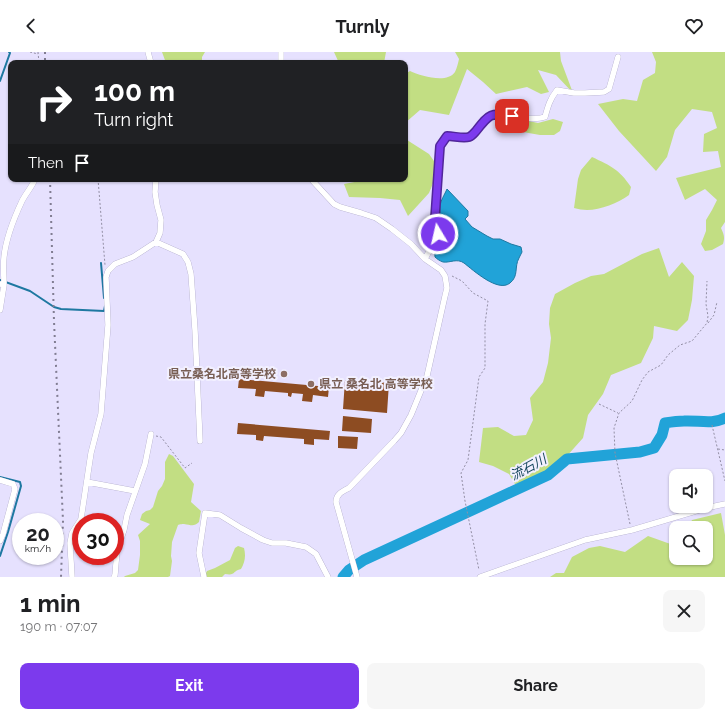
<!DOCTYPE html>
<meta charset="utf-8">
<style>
:root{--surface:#fff;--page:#f6f6f6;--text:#202124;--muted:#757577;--accent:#7c3aed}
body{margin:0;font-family:Raleway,"Noto Sans JP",sans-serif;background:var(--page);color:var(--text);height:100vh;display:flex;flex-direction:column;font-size:15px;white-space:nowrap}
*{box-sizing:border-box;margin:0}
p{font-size:13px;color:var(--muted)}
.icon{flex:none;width:22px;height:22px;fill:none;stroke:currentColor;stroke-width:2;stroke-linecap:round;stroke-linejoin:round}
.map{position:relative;height:525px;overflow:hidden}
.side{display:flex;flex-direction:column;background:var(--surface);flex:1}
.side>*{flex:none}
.banner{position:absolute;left:8px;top:8px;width:400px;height:122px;border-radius:8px;box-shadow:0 1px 3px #0004;background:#202124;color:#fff;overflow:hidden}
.buttons{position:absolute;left:669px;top:417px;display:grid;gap:8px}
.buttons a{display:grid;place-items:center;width:44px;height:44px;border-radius:8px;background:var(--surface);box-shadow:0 1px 3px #0004;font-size:20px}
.speed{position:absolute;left:12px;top:461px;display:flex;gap:8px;font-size:20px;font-weight:700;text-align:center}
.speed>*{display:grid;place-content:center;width:52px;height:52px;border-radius:50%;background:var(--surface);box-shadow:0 1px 3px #0004;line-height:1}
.speed small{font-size:10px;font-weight:400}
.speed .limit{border:6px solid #d22;background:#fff;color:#111}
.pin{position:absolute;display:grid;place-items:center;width:34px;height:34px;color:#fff;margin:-17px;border-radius:8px;box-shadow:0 2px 6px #0006}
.me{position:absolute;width:44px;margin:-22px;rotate:351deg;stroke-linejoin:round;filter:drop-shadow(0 0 3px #0008)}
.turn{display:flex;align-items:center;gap:14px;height:84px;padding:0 20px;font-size:18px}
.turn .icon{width:52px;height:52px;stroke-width:2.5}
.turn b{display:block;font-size:28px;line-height:34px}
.then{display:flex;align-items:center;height:38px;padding:0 20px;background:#0003;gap:8px;font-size:15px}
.round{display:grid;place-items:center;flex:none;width:42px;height:42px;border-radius:8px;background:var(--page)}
.headline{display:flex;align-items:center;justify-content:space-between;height:68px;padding:0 20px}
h1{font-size:24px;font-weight:700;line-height:30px}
.primary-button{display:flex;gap:8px;margin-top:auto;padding:8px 20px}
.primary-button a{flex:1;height:46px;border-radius:8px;background:var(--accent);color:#fff;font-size:16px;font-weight:700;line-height:46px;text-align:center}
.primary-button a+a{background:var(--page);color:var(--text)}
header{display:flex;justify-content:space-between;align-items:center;height:52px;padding:0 20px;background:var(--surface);font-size:18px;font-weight:700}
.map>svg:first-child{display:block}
.green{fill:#c2de83}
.water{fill:#21a3d8;stroke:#1e78a1}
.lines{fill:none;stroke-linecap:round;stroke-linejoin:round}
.stream{stroke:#1e78a1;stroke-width:2}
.river{stroke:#21a3d8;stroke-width:11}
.building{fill:#8d4c22}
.street-casing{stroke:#a6a0c3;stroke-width:6}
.path{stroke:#938fa5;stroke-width:1;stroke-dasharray:2 2;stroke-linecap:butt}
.street{stroke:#fff;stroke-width:5.5}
.rail{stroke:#817d92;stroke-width:2;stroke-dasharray:2 4;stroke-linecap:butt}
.route-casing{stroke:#51269a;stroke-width:10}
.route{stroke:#7c3aed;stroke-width:7}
.education-dot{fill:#8d6e63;stroke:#f2f0ff;stroke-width:1.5}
.labels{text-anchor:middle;stroke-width:4;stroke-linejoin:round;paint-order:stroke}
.education-label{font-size:12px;font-weight:bold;fill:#785e54;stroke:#f2f0ff;text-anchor:end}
.water-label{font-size:13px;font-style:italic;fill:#19495f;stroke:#f2f0ff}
</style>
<header><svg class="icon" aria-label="back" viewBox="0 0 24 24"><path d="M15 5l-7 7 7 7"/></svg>Turnly<svg class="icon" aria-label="heart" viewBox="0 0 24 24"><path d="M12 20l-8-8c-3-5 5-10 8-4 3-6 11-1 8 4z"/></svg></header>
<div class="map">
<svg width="725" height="525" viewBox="0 0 725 525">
<rect width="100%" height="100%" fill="#e6e1fe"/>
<path class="green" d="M162,0H205L202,5V11H166Z
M334,0H386L384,11H339Z
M455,0H560L561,9L573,41L556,23L538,18L549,40L541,42L527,35L496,42L483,30L467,17L449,63L420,58L405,71V22L410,19C421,24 447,32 455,20C457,16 458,11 459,7Z
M652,0H725V170L721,176C724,183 725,185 723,192L712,198L705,199L701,192L706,179V168L712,158L717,148L705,137L685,148L676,126L721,115L718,99L703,100L704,82L717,76L712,60L692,57L675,78L667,105L656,119L619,79L598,52L623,47L637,49L643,28L655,21L656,10Z
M553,67L563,70L560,79L554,83H540L523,80L514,73L515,68H524L538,71Z
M405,85L407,88L429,102L434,109L436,124L429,141L408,164L400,148L380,146L349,145L344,132L370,127H405Z
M592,105C611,114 619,117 631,135L629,143C618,151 601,158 587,158C583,158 578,157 574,156L578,127L581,118Z
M659,196L669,225L682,210L694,224L692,248L688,268L677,279L654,274L653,286L641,311L611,323L603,342L588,363L583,386L566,405L546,422L524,431L515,432L509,422L493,414L479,410L483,376L498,375L514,384L526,383L533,368L530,346L543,330L548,311L551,286L549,272L550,256L555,242L575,231L591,224L604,222L642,202Z
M169,402L173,404L194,432L191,450L201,459L199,470C194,475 191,473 184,472C184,472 179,472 178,473L172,490L171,504L172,509L170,524L168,525H124L125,524L135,521L138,518L140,503V489L138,483L150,472L140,468L142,462L146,459L150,458L153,455L158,439L162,434L165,427V410Z
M721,461L725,483V525H550L556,521H564L572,505L589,496L600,494L625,500L648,484L676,494V506H706V476H688L692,468Z
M238,494L244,496C246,504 245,510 241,517C232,519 236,524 225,522L222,525H206V521L207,519L215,516L230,508L235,496Z"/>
<path class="water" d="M447,137L468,159V164L465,167L472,175L487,184L493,187H500L511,192L521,195L522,200C521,202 520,204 519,206C514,215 519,224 510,231C498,241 473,218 464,211C457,206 450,211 443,210C440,209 437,207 435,205C434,197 439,189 440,181C441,172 439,163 440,155C440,149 445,142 447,137Z"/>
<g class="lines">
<path class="stream" d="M0,29L10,1L9,0
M101,211L104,246
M0,228L30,239L54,255L61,257L104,259L105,254
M0,425L20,430L21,434L8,480L0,504"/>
<path class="river" d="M343,525L349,518L364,508L548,423L567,407L640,400L654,396L662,383L665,371C671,370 678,369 684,369C698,368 712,373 725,366"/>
</g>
<path class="building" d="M239,327L329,335L328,345L313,343L312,350L302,349L303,342L292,341L291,345L288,344V341L265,339L264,345L255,344L256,337L238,336Z
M345,328L389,331L387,361L343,357Z
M343,364L372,367L371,381L342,379Z
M238,371L330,379L329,388L314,387V393L304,392V387L264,384L263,389L256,388V383L237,382Z
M338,384L358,385L357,397L338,396Z"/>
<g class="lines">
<g class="street-casing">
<path id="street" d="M148,0L151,11
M281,0V11
M311,127L334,152L340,155L361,161L376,166L392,177L411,192L425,207L441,218L445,224L447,236L445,244L427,324L411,363L401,381L394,389L349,436C343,439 336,442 336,450L357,525
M156,190L183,202L188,210L191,222L195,278L200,389
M425,207L438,182L435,166L440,94L447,84C454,84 463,87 469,85C478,82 480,66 490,63C508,58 527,71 545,65C548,54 550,47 557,38L574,41H585L604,40L609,37L618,5
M0,232L4,233C4,223 3,214 4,205C6,186 14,166 22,149C26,141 32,135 35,127
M0,258L4,233
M0,428L13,432L15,437L3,482L0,489
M87,430L135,439
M72,525L70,491L72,481L81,467L91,401L101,362L108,273L106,225L108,219L115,212L133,205L156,190L160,181L161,168L157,153L155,140L156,127
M114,525L115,523L117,499L124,478L127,463L145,412L151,382
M204,525L199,501L205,461L220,463L241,476L263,488L272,491H286L306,495L316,502L328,525
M480,525L585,488L632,478L706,456L725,452"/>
</g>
<path class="path" d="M30,0L38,2
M38,0L39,11
M98,127L105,213
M452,224L462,229L473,241L488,249L485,272V316L479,325L468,408L461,421L465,449L479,518
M708,271L714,263L717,250
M599,352L618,361
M712,373L725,429
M156,384L161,385L185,416L192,411
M718,397L725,398
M630,472L615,401L614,376L619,361L632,349L642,328L648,320L661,313L668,303L680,293L692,289L707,271L708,264L706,252L707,229"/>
<use href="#street" class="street"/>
<path class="rail" d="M45,0V11
M50,127L54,269L63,469L61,525"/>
</g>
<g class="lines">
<g class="route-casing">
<path id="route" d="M438,182L435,166L440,94L447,84C454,84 463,87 469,85C472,84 474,81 476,79C490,61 490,61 512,64"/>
</g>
<use href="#route" class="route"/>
</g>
<g class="education-dot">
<circle cx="284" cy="322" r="4"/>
<circle cx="311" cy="332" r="4"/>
</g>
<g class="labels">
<g class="education-label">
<text x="276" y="326">県立桑名北高等学校</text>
<text x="319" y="336" text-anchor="start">県立 桑名北 高等学校</text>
</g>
<g class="water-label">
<text transform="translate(528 415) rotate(-28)" y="5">流石川</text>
</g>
</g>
</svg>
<div class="buttons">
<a><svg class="icon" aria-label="sound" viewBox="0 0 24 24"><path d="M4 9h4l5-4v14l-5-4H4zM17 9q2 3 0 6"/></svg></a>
<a><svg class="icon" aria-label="search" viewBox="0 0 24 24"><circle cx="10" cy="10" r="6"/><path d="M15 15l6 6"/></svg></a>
</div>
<div class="speed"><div>20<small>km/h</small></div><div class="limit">30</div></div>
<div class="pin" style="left:512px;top:64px;background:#d93025"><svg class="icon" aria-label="arrive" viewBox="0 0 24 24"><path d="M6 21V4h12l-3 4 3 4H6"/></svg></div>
<svg class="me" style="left:438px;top:182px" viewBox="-20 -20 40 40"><circle r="17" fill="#7c3aed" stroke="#fff" stroke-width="3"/><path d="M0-11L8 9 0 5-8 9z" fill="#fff"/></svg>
<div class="banner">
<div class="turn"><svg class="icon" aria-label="right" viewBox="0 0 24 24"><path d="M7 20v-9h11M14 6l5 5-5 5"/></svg><div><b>100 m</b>Turn right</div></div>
<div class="then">Then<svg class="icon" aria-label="arrive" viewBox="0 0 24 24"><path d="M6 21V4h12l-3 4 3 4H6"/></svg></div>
</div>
</div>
<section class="side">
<div class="headline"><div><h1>1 min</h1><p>190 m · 07:07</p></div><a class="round"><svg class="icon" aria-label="close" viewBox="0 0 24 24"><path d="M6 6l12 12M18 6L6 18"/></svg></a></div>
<div class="primary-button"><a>Exit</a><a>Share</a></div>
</section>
